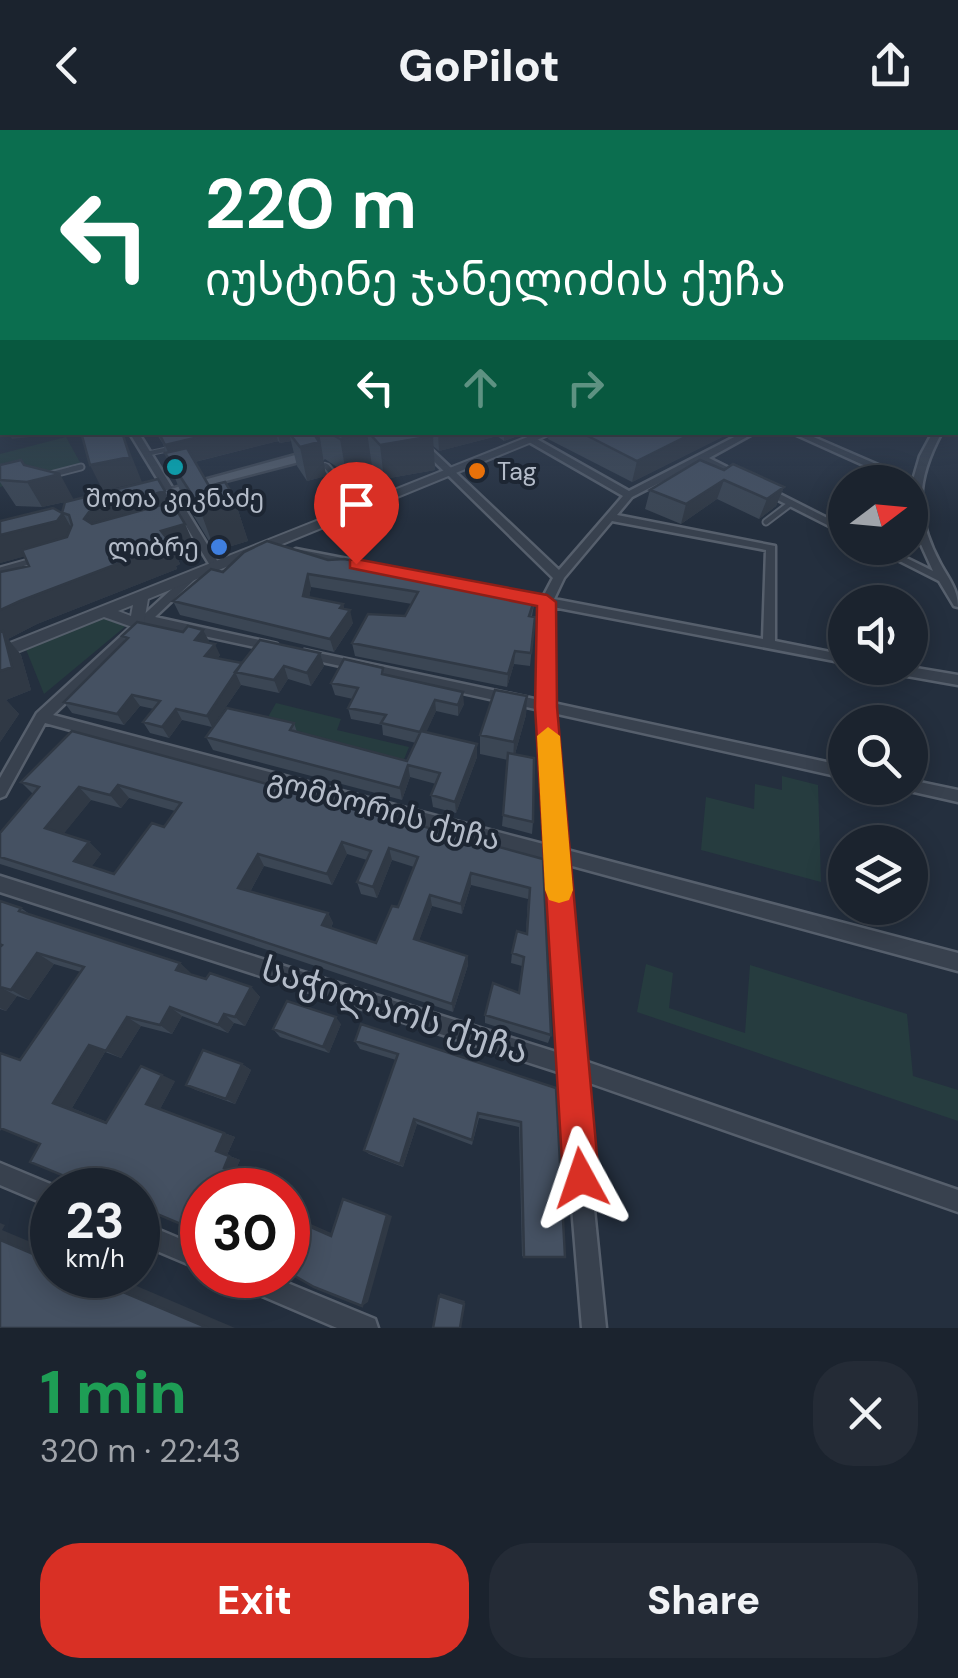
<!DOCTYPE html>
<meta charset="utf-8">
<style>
:root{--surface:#1b232e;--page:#242b36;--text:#f1f3f6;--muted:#a0a4aa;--line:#39404a;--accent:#d93025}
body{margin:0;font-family:"DM Sans","Noto Sans Georgian",sans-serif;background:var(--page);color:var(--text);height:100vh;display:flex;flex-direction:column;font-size:38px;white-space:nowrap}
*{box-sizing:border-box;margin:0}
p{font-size:32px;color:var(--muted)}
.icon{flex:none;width:55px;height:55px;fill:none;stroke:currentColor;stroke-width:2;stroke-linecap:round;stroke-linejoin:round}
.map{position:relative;height:1198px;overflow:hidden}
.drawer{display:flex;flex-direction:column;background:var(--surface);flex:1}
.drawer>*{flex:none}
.banner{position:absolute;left:0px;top:0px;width:960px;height:305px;box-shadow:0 5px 25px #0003,0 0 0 2px var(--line);background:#0b6e4f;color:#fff;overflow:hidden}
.needle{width:65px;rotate:74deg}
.buttons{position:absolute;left:828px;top:335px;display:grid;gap:20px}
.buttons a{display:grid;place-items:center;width:100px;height:100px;border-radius:50%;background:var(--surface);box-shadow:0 5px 25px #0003,0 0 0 2px var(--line);font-size:50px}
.speed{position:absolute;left:30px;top:1038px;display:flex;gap:20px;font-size:50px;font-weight:700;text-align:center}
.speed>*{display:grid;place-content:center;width:130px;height:130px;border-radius:50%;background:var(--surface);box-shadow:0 5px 25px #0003,0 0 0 2px var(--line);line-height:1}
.speed small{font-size:25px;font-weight:400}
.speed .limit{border:15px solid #d22;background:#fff;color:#111}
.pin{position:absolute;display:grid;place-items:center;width:85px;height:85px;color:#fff;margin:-102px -42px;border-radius:50% 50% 50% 0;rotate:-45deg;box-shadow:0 0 10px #0007}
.pin .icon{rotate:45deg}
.me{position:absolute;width:110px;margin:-55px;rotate:355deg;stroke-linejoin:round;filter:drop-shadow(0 0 8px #0008)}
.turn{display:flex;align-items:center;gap:35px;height:210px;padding:0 40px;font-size:45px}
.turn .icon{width:130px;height:130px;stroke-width:2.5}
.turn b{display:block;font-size:70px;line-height:85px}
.lanes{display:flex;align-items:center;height:95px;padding:0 40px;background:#0003;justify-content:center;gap:50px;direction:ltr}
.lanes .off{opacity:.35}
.round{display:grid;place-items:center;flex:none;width:105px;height:105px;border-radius:40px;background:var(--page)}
.headline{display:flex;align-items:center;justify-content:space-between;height:170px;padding:0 40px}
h1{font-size:60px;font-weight:800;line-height:75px;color:#1e9e55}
.cta{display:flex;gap:20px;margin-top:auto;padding:20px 40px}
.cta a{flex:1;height:115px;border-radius:40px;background:var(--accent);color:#fff;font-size:40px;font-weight:800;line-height:115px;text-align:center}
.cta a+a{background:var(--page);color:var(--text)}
header{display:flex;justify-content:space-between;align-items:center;height:130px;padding:0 40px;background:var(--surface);font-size:45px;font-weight:800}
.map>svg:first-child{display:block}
.green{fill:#263c3f}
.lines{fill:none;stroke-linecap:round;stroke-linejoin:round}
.service-far1-casing{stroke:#565f6c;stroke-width:6}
.service-casing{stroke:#565f6c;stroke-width:9}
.minor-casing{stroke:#565f6c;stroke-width:5}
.tertiary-casing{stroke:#565f6c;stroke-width:4}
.primary-casing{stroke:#414a57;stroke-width:5}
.service-far1{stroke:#38414e;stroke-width:4}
.service{stroke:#38414e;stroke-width:5}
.minor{fill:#38414e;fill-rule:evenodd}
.tertiary{fill:#38414e;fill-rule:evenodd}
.primary{fill:#56606e;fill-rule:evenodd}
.wall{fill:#3b4654;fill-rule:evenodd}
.shaded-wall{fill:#303945}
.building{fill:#455162;stroke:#303945;stroke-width:2.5;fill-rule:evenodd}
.route{fill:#d93025;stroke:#8d1f18;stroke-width:2.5}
.slow{fill:#f59e0b}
.culture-dot{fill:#0f9aa8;stroke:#1d2633;stroke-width:4}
.food-dot{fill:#e8710a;stroke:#1d2633;stroke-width:4}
.shop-dot{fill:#3f7fe0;stroke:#1d2633;stroke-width:4}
.labels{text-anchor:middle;stroke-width:8;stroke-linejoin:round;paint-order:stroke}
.far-poi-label{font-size:25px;fill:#b4bcc9;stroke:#1d2633;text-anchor:start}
.street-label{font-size:30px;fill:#b4bcc9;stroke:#1d2633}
.near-street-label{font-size:35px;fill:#b4bcc9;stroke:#1d2633}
</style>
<header><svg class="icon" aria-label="back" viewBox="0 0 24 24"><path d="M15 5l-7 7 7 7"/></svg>GoPilot<svg class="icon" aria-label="share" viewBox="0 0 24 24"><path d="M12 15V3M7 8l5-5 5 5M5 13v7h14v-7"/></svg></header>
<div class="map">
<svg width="958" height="1198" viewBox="0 0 958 1198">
<rect width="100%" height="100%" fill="#242f3e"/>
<path class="green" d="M66,307L82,336L0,357V324Z
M102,486L127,495L44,564L25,517Z
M276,573L341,589L337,600L409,617L401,637L306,608L302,602L264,594Z
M782,646L818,655L821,752L701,720L706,667L754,679L755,654L782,660Z
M646,834L673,843L669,878L745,903L750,835L907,884L913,946L958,960V991L637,882Z"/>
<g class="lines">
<g class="service-far1-casing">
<path id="service-far1" d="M146,324L169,319
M325,335L329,339
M71,339L81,337"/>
</g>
<g class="service-casing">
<path id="service" d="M327,337L337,349
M50,345L81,337
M766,392L791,373
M0,440L32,431"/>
</g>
<g class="minor-casing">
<path id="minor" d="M129,302H138L221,437L220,439L216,440L211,437Z
M404,302H413L559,440L623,366L529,312V308H535L629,361L744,302H756L709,328L745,346V350H739L702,331L632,367L617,385L775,416V511L845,525V533L553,477V573L845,636V648L553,583L563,719L958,823V841L565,734L579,929L958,1060V1082L581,950L606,1198H582L561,943L0,762V746L559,923L548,730L45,593L5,666L0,668V648L37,583L133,495L134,491L138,490L185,447L189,446L195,449L193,451L155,487L273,513L277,514L279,517L277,520L273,521L153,495L146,496L53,585L547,715L540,580L304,528L298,524L304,520L539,570L541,474L513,469L511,466L517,462L543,467L553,448ZM612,391L766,420L763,509L554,469L564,448Z
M790,302H802L913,350L920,326L933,302H942C916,350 914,384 940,433C948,448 958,459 958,477L954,476L939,451L874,418H886L933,441L919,410L913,390L910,352H901Z
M762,358H768L845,397V404L762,362Z
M296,419L353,430L358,433L353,436L292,424L291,422Z
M910,537L958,545V555L890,543L884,538Z
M910,650L958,660V672L905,660L903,658H910Z
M0,1033L60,1058L61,1060H52V1077L0,1055Z
M138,1091L202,1118V1140L138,1113Z
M228,1145H268L375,1189L378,1198H337L232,1153Z"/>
</g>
<g class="tertiary-casing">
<path id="tertiary" d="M540,302H556L148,469L143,498L138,499L104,487L0,529V517ZM133,475L131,486L118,481Z"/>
</g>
<g class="primary-casing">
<path id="primary" d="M321,318L327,322L326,325L141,373L134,369Z"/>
</g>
<use href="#service-far1" class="service-far1"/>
<use href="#service" class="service"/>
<use href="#minor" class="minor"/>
<use href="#tertiary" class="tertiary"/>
<use href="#primary" class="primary"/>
</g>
<path class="wall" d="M149,302H528L504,311L497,306L439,321L433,316L435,340L384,349L372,336L346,343L325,329L323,331L326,346L307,351L297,336L291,311L280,313L277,310L278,311L195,332L209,356L233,365L248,411L215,421L183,368L165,323H166L163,314L156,303L151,305Z
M549,302H732L632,352L548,309Z
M0,335H24L74,370L165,361L170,373L185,394L195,417L175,423L180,434L176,436L177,439L37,494L8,509L21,525L31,560L6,570L19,584L0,612V442L29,436L25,426L0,433V391L62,383L65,372L42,377L16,376L0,352Z
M724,340L784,357L776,376L759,389L717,369L681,394L645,379L650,360Z
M328,430L536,465L532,486L535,487L530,536L514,534L507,557L355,526L352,513L405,486L412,474L311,457L309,467L343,474L344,479L353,493L334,522L180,485L173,471L223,442Z
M122,506L209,511L207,513L220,525L217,529L242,533L320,523L324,536L311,556L288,549L279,563L241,555L212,597L182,590L169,608L150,603L143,592L154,579L140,576L124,595L72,583L64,572L125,511Z
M383,538L385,545L464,574L458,586L436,581L426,602L477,627L456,683L433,677L431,665L436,654L410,647L402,670L213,620L206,607L294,593L297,602L407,631L416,613L383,605L382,595L351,589L348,578L353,569L335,565L331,553Z
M527,566L526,585L515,624L533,692L532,704L502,696L508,630L480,624V605Z
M72,601L543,729L551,905L548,913L485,893V885L519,862L522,836L511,833L512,823L526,803L528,769L471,755L462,784L432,776L419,810L467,826L468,835L453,882L184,792L0,734V703L33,664L21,652ZM129,668L175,681L164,697L114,744L91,737L101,724L89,712L63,704L91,670L121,678ZM347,724L367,730L357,752L361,764L377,768L392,730L414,737L398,777L376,813L331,798L333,793L328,783L250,762L264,736L332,755Z
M0,771L21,778L31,785L180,833L190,844L206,849L251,857L260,867L245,896L234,893L228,903L182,886L172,904L141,896L121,928L105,922L72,978L107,992L175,951L160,979L235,1007L227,1025L240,1030L235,1041L256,1048L251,1060H202L40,1014L1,999L0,1001V923L20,930L81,842L54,834L29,870L17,866L6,881L0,879Z
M341,894L329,923L280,907L273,899Z
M355,911L556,958L524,1127L522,1126L519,997L479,988L472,1015L417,994L403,1037L369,1024L364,1020L396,930L360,919Z
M242,934L251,940L235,974L196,960L186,955Z"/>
<path class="shaded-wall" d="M0,237H2V260H0Z
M8,302H56V304L12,309Z
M122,302L142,352L103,361L90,335Z
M220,302H276L278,311L174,337L165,315Z
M277,302H319L326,346L307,351L300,317L289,303L291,311L280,313Z
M367,302L372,336L346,343L340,309Z
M438,302H497V306L439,321Z
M504,302H528L504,311Z
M695,302H732L632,352L637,331Z
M433,306L435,340L384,349L380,315Z
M60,344L74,370L42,377L27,352Z
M724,350L717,369L681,394L686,374Z
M784,357L776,376L759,389L767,369Z
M165,361L174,384L101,405L84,389L89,382Z
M233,365L248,411L215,421L198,374Z
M63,383L76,406L71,414L0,433V405Z
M185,394L195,417L175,423L180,434L176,436L177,439L37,494L8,509L21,525L31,560L6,570L19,584L0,612V480L161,401Z
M308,444L311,457L307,479L303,466Z
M343,474L346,486L350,480L353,493L334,522L330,509Z
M203,500L209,511L200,521L195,510Z
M215,514L220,525L211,537L205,526Z
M515,521L514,534L507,557L508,544Z
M320,523L324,536L311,556L307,543Z
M284,536L288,549L279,563L274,550Z
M236,544L241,555L212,597L207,586Z
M463,562L464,574L458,586V575Z
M132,565L140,576L124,595L117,584Z
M527,566L526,585L513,631L514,612Z
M435,570L436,581L421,614L420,602Z
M176,579L182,590L169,608L162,597Z
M477,614V627L456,683L455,672Z
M408,635L410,647L402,670L400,658Z
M118,655L129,668L121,678L110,665Z
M79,657L91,670L58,711L45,698Z
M89,712L101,724L87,743L74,731Z
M342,712L347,724L332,755L327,744Z
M389,718L392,730L377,768L373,757Z
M258,724L264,736L246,769L238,758Z
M471,743V755L462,784L461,774Z
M430,765L432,776L416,819L414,809Z
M328,783L333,793L327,806L322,795Z
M37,823L54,834L29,870L11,860Z
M467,826L468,835L453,882L452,874Z
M180,833L191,843L188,850L176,840Z
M0,857L17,866L6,881L0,878Z
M251,857L260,867L245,896L235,887Z
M170,877L182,886L172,904L160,895Z
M224,884L234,893L228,903L218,895Z
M127,887L141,896L121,928L106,921Z
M336,887L341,894L329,923L323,917Z
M89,915L105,922L72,978L123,998L53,973Z
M242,934L251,940L235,974L226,969Z
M162,945L175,951L160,979L146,974Z
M414,989L417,994L403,1037L400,1034Z
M224,1003L235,1007L227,1025L240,1030L235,1041L256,1048L251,1060H239L224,1038L216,1021Z
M343,1069L392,1086L368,1172L362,1176Z
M288,1084L338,1106H331L288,1087Z
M0,1093L5,1095L2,1100L52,1121V1132L0,1110Z
M83,1145H111L235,1198H208Z
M440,1163L465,1171L460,1198L439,1166Z"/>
<path class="building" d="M81,302H122L130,327L90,335Z
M163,302H220L165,315L159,303Z
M313,302L319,312L300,317L289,303Z
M328,302H366L340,309Z
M368,302H429L433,306L380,315Z
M580,302H695L637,331Z
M187,318L209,356L225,352L233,365L198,374L165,323Z
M21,330L24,335L60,344L27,352L0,350V335Z
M700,330L724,340L733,334L784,357L767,369L724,350L686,374L650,360Z
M158,349L165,361L89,382L84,389L92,394L172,372L185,394L161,401L169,411L165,412L167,415L20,471L0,480V442L29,436L22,420L67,407L72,395L69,385L63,383L57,391L0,405V391L53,378L62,383L65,372Z
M267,411L328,430L344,429L536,465L529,486L535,487L531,523L515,521L508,544L352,513L368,484L405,486L418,462L308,444L303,466L343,474L340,478L350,480L330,509L173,471L211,439L223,442L244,422Z
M137,492L183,502L188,496L203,500L195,510L215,514L205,526L242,533L207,586L176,579L162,597L143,592L160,571L132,565L117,584L64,572L128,508L122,506Z
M3,501L12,537L0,541V502Z
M260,510L320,523L307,543L284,536L274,550L235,542Z
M344,529L383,538L382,544L463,562L458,575L435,570L420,602L381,593L386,585L348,578L358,558L331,553Z
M495,560L527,566L514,612L480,605Z
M227,578L294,593L290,600L407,631L421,601L477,614L455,672L431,665L440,643L408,635L400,658L206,607Z
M72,601L543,729L551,905L485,885L493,853L519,863L524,827L512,823L517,801L527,804L530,758L471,743L461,774L430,765L414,809L467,826L452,874L174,782L0,727V703L39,657L21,652ZM118,655L181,673L164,697L152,693L114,744L74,731L89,712L45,698L79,657L110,665ZM342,712L371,721L357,752L373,757L389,718L418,727L398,777L392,776L376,813L322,795L328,783L238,758L258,724L327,744Z
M508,623L534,628L533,692L503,685Z
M0,771L21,778L19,781L180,833L176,840L206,849L210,843L251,857L235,887L224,884L218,895L170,877L160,895L127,887L106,921L89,915L53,973L106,993L141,936L162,945L146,974L224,1003L216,1021L229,1026L224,1038L246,1046L239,1060H202V1103L138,1076V1060H98L30,1032L40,1014L0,998V923L20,930L84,837L37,823L11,860L0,857V817L2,815L0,814Z
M287,871L336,887L323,917L273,899Z
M361,894L556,958L565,1127H524L521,992L478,983L472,1010L414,989L400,1034L364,1020L398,924L355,911Z
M203,920L242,934L226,969L186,955Z
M343,1069L387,1085L362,1176L314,1157L288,1142V1087L331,1106Z
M0,1110L52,1132V1145H83L208,1198H0Z
M439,1166L464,1174L460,1198H433Z"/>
<linearGradient id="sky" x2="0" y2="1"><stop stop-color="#141a22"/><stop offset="0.57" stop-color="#3f4d63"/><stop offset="1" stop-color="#3f4d63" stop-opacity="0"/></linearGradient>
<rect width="958" height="394" fill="url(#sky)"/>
<path class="route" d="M356,429L547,465L556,472L557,577L599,1048L593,1061L581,1066L568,1061L563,1048L535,577L537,476L350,438V430Z"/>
<path class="slow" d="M548,597L560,606L573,760L569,770L559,773L549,770L545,760L537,606Z"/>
<circle class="culture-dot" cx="175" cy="337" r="10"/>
<circle class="food-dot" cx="477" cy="341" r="10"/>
<circle class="shop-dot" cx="219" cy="417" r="10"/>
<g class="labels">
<g class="far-poi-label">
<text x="497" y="350">Tag</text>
<text x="175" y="377" text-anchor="middle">შოთა კიკნაძე</text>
<text x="199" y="426" text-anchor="end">ლიბრე</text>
</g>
<g class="street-label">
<text transform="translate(384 680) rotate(15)" y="10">გომბორის ქუჩა</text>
</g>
<g class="near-street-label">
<text transform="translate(395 880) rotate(18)" y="12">საჭილაოს ქუჩა</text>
</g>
</g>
</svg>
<div class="buttons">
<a><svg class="needle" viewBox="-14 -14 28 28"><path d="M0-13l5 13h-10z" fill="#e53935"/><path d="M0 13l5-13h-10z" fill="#a0a4aa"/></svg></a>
<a><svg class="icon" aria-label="sound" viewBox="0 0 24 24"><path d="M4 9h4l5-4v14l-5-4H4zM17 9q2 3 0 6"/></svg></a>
<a><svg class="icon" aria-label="search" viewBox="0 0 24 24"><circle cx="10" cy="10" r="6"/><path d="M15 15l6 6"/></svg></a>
<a><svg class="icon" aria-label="layers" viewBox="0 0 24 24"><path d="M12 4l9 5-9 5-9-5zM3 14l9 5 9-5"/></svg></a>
</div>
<div class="speed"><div>23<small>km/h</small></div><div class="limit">30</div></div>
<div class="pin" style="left:356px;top:434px;background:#d93025"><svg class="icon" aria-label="arrive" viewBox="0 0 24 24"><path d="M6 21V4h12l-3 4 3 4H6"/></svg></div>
<svg class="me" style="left:581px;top:1048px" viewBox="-20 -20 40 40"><path d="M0-17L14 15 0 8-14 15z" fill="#d93025" stroke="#fff" stroke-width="4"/></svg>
<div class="banner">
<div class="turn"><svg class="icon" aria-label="left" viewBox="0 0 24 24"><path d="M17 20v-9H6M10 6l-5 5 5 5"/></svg><div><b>220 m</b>იუსტინე ჯანელიძის ქუჩა</div></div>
<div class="lanes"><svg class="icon" aria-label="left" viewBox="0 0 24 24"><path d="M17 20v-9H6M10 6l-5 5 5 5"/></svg><svg class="icon off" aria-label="ahead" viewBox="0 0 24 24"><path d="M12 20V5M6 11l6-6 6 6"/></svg><svg class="icon off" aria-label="right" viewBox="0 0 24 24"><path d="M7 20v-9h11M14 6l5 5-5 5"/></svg></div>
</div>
</div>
<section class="drawer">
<div class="headline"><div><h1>1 min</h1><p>320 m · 22:43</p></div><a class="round"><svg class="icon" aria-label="close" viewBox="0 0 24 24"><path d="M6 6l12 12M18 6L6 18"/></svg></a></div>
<div class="cta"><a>Exit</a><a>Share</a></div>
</section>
